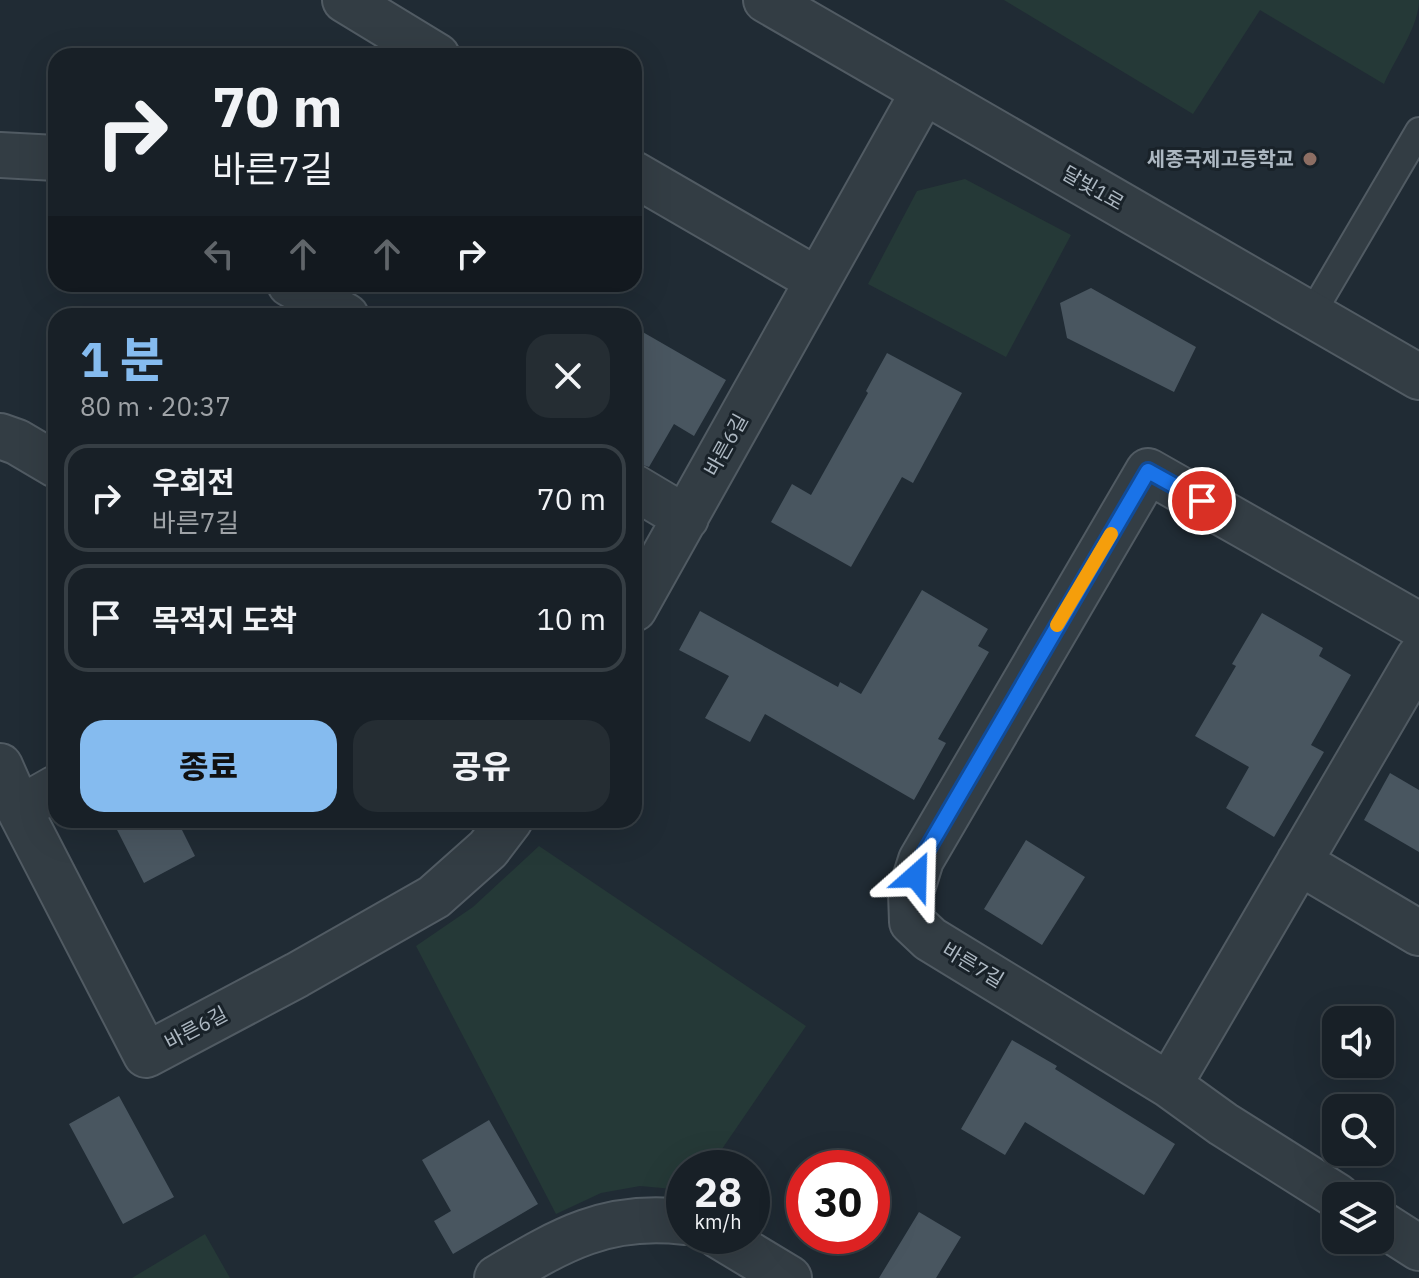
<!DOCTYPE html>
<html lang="ko">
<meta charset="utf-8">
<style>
:root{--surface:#182027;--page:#252d33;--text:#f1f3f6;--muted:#9fa3a7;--line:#363e44;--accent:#85bbef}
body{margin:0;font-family:"IBM Plex Sans","Noto Sans KR",sans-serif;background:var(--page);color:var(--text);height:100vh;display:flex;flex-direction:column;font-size:30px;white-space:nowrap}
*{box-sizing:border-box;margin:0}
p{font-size:26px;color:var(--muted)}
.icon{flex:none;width:44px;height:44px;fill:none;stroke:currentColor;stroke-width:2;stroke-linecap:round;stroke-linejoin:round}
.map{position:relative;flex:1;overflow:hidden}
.sheet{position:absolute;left:48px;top:308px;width:594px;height:520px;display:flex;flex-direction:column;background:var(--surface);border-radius:24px;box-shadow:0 8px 32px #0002,0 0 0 2px var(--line)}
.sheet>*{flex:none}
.guide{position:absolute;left:48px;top:48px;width:594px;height:244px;border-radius:24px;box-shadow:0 8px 32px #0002,0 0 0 2px var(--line);background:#182027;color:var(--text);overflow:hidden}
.controls{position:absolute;left:1322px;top:1006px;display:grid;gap:16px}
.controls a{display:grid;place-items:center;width:72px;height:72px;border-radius:16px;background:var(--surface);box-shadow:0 8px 32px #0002,0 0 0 2px var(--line);font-size:40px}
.speed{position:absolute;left:666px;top:1150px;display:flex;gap:16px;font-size:40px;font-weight:700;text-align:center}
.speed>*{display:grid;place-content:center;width:104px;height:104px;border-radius:50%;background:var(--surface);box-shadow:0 8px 32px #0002,0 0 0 2px var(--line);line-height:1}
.speed small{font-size:20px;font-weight:400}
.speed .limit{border:12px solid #d22;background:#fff;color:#111}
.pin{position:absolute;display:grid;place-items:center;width:68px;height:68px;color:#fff;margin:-34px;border:4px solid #fff;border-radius:50%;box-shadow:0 2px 8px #0007}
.me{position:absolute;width:88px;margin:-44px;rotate:25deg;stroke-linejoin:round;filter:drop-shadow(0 0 6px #0008)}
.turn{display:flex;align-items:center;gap:28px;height:168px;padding:0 32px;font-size:36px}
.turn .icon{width:104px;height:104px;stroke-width:2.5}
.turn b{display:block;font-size:56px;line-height:68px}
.lanes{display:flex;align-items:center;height:76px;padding:0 32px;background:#0003;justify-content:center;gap:40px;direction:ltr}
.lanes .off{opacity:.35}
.round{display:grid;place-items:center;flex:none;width:84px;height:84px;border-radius:24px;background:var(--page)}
.overview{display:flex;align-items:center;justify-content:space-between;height:136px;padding:0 32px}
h1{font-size:48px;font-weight:800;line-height:60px;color:var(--accent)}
.action{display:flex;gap:16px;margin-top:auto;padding:16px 32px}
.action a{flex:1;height:92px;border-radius:24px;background:var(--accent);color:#111;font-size:32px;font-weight:800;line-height:92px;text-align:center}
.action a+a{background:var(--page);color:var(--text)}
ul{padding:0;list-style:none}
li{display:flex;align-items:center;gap:24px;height:108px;margin:0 16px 12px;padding:0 16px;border:4px solid var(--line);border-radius:24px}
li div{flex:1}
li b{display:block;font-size:30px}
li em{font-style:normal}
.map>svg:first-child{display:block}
.green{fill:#253937}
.building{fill:#495660}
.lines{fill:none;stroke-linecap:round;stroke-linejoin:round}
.service-casing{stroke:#515b63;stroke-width:30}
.minor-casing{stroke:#515b63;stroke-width:48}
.service{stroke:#333d44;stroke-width:26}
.minor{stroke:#333d44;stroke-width:44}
.route-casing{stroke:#114b97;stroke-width:20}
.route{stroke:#1a73e8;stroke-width:14}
.slow{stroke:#f59e0b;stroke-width:14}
.education-dot{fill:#8d6e63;stroke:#192229;stroke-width:3}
.labels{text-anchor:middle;stroke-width:6;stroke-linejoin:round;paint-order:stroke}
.poi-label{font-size:20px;font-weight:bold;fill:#adb8c2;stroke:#192229;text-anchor:end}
.street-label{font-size:20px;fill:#adb8c2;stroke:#192229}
</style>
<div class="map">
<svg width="1419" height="1278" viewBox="0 0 1419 1278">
<rect width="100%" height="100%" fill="#202b34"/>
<path class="green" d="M1004,0H1419C1419,27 1395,58 1384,84L1260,10L1193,114Z
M965,179L1071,235L1006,357L868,284L917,191Z
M539,846L806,1026L709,1168H684V1190L640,1186L601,1193L556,1214L416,946L473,907Z
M205,1234L230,1278H132Z"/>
<path class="building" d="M1091,288L1196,347L1174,392L1067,338L1060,303Z
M634,327L726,380L694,436L674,424L649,467L634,462Z
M887,353L962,393L913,483L902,477L851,567L771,522L792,484L811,495L868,393L866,391Z
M922,590L988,629L978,646L989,652L938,739L946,743L914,800L765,714L750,742L705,718L729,676L679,650L700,611L838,687L840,682L861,694Z
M1262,613L1323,648L1319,656L1351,675L1311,745L1324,752L1274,837L1226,808L1249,767L1195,736L1236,666L1232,664Z
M1390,773L1419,790V852L1364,820Z
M112,820H177L195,856L144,883Z
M1026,840L1085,877L1042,945L984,909Z
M1012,1040L1057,1066L1055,1069L1175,1144L1144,1195L1025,1122L1005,1155L961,1129Z
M119,1096L174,1197L123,1224L69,1124Z
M489,1120L538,1204L453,1254L434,1221L451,1211L422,1160Z
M919,1212L961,1237L936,1278H879Z"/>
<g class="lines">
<g class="service-casing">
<path id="service" d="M1311,315L1419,131"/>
</g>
<g class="minor-casing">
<path id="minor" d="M345,0L437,56
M766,0L1419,377
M0,155L56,158
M634,174L817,280
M290,284L346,316
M0,436L17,442L56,465
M634,487L686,518
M634,609L924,91
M0,766L19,809L146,1055L297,975L434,897L488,849L510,820
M19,809L56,788
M1299,862L1419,933
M1169,1085L1419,657
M1337,1196L1223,1124L1169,1085L930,939L912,922L911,892L921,860L1148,471L1419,625
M1380,1223L1419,1248
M719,1236L789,1278
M497,1278C561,1240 606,1213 684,1222"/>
</g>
<use href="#service" class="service"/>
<use href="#minor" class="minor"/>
</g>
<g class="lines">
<g class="route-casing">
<path id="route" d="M916,876L921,860L1148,471L1202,501"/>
</g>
<use href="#route" class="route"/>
<path class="slow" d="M1057,625L1111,534"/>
</g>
<circle class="education-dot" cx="1310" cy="159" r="8"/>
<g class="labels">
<g class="poi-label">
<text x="1294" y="166">세종국제고등학교</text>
</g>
<g class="street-label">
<text transform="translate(1093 188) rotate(30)" y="7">달빛1로</text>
<text transform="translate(726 445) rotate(-61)" y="7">바른6길</text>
<text transform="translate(973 965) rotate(31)" y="7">바른7길</text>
<text transform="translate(196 1028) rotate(-28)" y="7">바른6길</text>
</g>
</g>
</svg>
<div class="controls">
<a><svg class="icon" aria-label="sound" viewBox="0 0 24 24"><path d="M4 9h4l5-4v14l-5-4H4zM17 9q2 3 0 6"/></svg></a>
<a><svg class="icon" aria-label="search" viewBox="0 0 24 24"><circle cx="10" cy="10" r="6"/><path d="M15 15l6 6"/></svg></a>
<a><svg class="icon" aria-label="layers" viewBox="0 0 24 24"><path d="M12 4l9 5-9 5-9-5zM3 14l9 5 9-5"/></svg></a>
</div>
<div class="speed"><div>28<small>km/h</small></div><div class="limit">30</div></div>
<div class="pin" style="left:1202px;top:501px;background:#d93025"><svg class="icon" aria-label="arrive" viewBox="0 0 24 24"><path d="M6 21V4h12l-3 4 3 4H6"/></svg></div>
<svg class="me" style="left:916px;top:876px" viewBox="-20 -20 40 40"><path d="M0-17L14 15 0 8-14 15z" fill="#1a73e8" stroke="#fff" stroke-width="4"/></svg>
<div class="guide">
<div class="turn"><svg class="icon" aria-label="right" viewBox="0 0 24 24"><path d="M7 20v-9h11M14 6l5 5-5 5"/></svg><div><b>70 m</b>바른7길</div></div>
<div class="lanes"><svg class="icon off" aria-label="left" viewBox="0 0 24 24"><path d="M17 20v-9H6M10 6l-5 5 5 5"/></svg><svg class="icon off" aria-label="ahead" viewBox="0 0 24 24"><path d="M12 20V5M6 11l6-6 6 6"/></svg><svg class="icon off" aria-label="ahead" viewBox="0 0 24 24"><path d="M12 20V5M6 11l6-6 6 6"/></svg><svg class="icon" aria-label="right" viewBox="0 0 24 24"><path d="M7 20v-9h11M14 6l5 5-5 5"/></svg></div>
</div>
<section class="sheet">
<div class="overview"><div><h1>1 분</h1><p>80 m · 20:37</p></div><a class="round"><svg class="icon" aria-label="close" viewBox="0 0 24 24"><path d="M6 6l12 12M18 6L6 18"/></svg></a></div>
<ul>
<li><svg class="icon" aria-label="right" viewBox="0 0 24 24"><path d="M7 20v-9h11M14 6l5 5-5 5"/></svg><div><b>우회전</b><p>바른7길</p></div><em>70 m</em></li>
<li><svg class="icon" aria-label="arrive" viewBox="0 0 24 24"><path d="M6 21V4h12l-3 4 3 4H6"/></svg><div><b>목적지 도착</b></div><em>10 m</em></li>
</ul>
<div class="action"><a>종료</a><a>공유</a></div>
</section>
</div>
